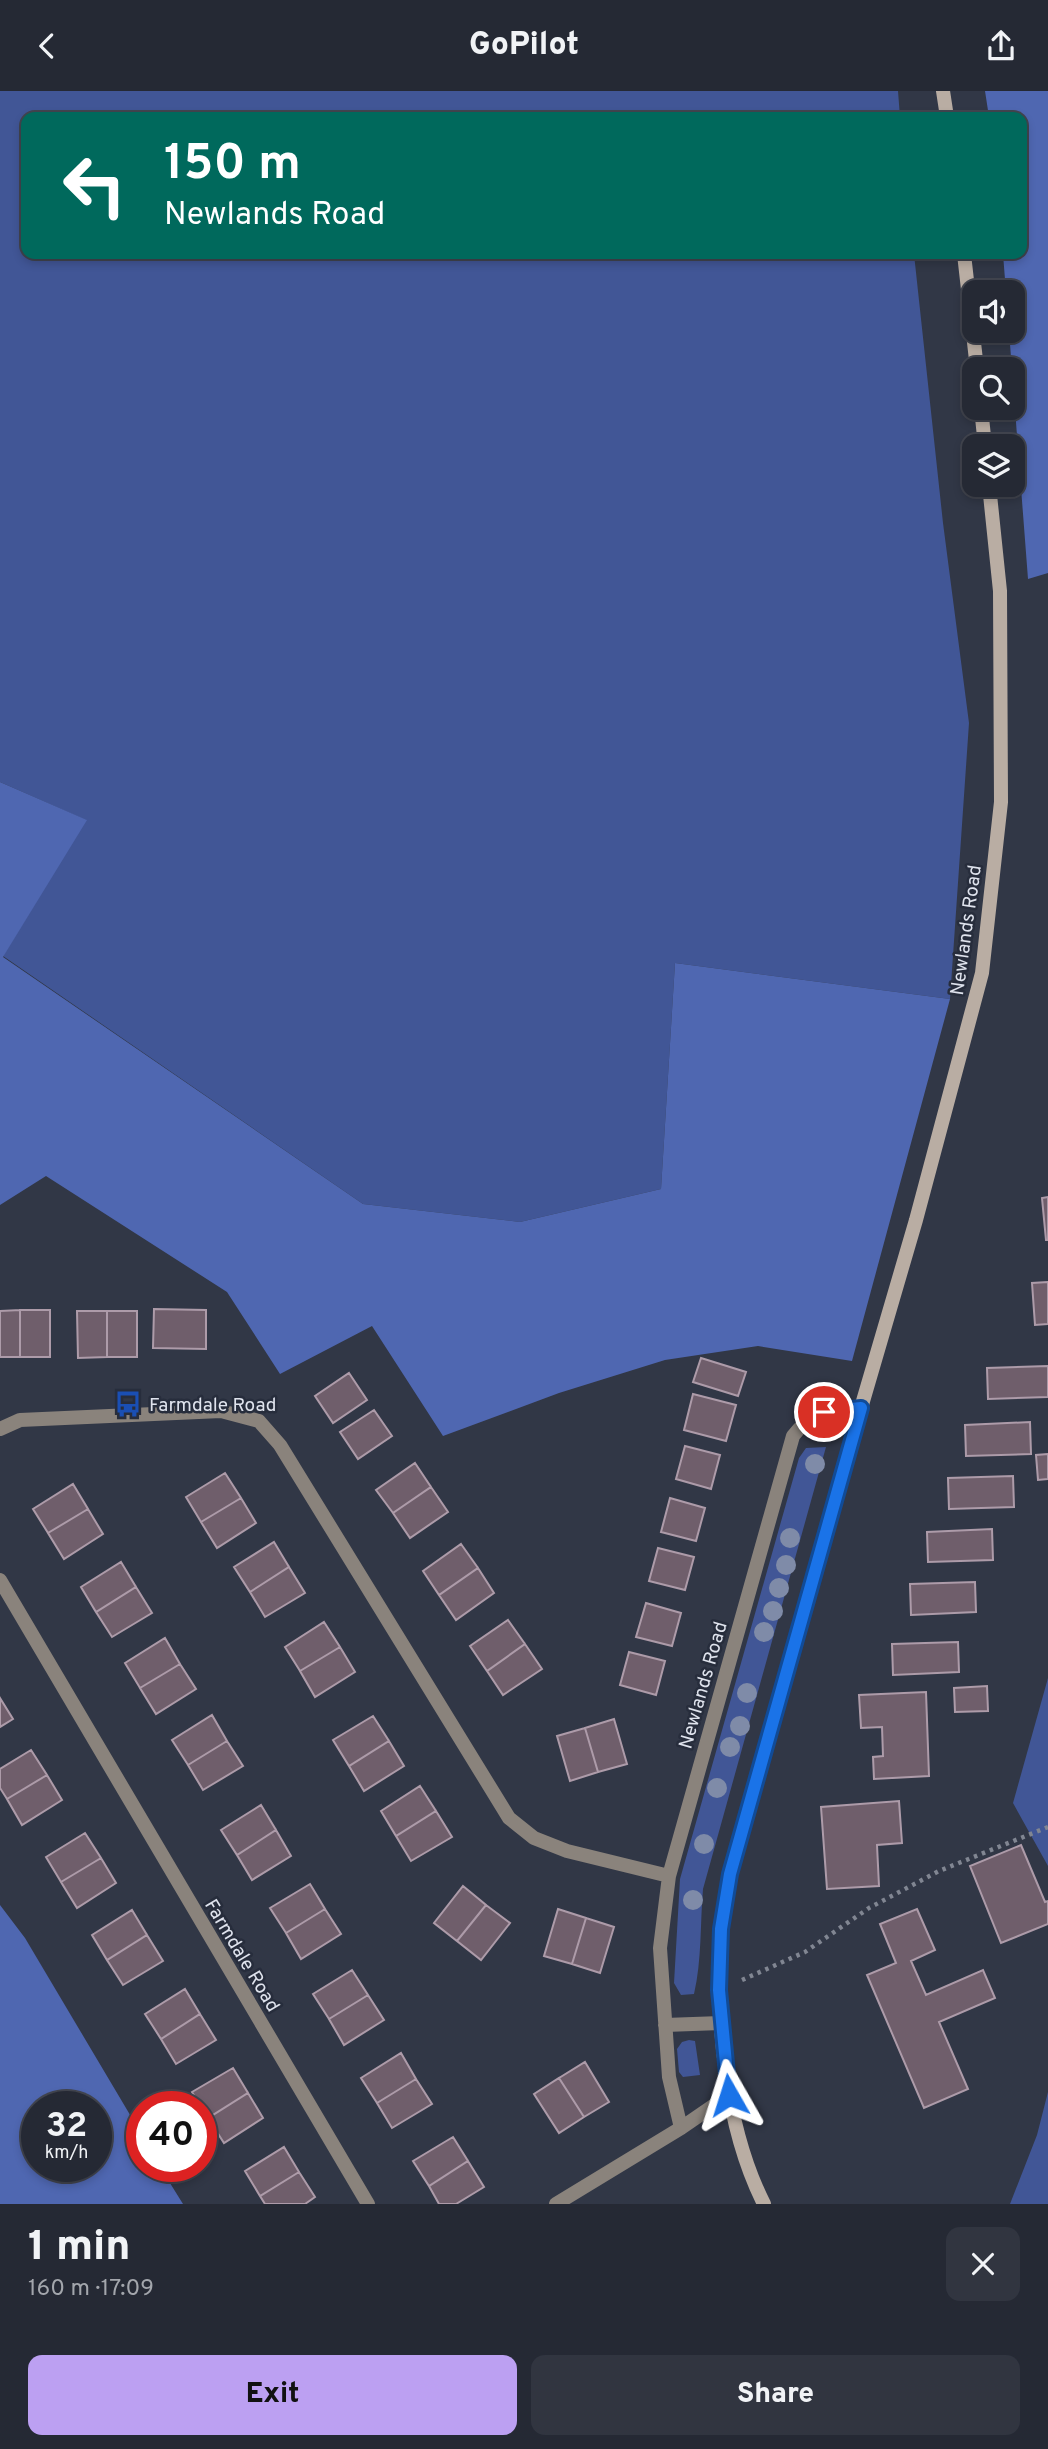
<!DOCTYPE html>
<meta charset="utf-8">
<style>
:root{--surface:#252934;--page:#313540;--text:#f1f3f6;--muted:#a3a6ac;--line:#42454f;--accent:#bca0f2}
body{margin:0;font-family:Overpass,sans-serif;background:var(--page);color:var(--text);height:100vh;display:flex;flex-direction:column;font-size:26px;white-space:nowrap}
*{box-sizing:border-box;margin:0}
p{font-size:23px;color:var(--muted)}
.icon{flex:none;width:38px;height:38px;fill:none;stroke:currentColor;stroke-width:2;stroke-linecap:round;stroke-linejoin:round}
.map{position:relative;height:2113px;overflow:hidden}
.details{display:flex;flex-direction:column;background:var(--surface);flex:1}
.details>*{flex:none}
.hud{position:absolute;left:21px;top:21px;width:1006px;height:147px;border-radius:14px;box-shadow:0 4px 10px #0003,0 0 0 2px var(--line);background:#00695c;color:#fff;overflow:hidden}
.controls{position:absolute;left:962px;top:189px;display:grid;gap:14px}
.controls a{display:grid;place-items:center;width:63px;height:63px;border-radius:14px;background:var(--surface);box-shadow:0 4px 10px #0003,0 0 0 2px var(--line);font-size:35px}
.speed{position:absolute;left:21px;top:2000px;display:flex;gap:14px;font-size:35px;font-weight:700;text-align:center}
.speed>*{display:grid;place-content:center;width:91px;height:91px;border-radius:50%;background:var(--surface);box-shadow:0 4px 10px #0003,0 0 0 2px var(--line);line-height:1}
.speed small{font-size:18px;font-weight:400}
.speed .limit{border:10px solid #d22;background:#fff;color:#111}
.pin{position:absolute;display:grid;place-items:center;width:60px;height:60px;color:#fff;margin:-30px;border:4px solid #fff;border-radius:50%;box-shadow:0 2px 7px #0007}
.me{position:absolute;width:77px;margin:-38px;rotate:354deg;stroke-linejoin:round;filter:drop-shadow(0 0 5px #0008)}
.turn{display:flex;align-items:center;gap:24px;height:147px;padding:0 28px;font-size:32px}
.turn .icon{width:91px;height:91px;stroke-width:2.5}
.turn b{display:block;font-size:49px;line-height:60px}
.round{display:grid;place-items:center;flex:none;width:74px;height:74px;border-radius:14px;background:var(--page)}
.summary{display:flex;align-items:center;justify-content:space-between;height:119px;padding:0 28px}
h1{font-size:42px;font-weight:800;line-height:52px}
.action{display:flex;gap:14px;margin-top:auto;padding:14px 28px}
.action a{flex:1;height:80px;border-radius:14px;background:var(--accent);color:#111;font-size:28px;font-weight:800;line-height:80px;text-align:center}
.action a+a{background:var(--page);color:var(--text)}
header{display:flex;justify-content:space-between;align-items:center;height:91px;padding:0 28px;background:var(--surface);font-size:32px;font-weight:800}
.map>svg:first-child{display:block}
.green{fill:#415696}
.forest{fill:#4f67b1;fill-rule:evenodd}
.building{fill:#6f5e6b;stroke:#ad9ba9;stroke-width:2}
.lines{fill:none;stroke-linecap:round;stroke-linejoin:round}
.path{stroke:#818692;stroke-width:4.5;stroke-dasharray:3.5 5;stroke-linecap:butt}
.street{stroke:#8a837c;stroke-width:14}
.secondary{stroke:#b9ada3;stroke-width:14}
.tree{fill:#7f8ba8}
.route-casing{stroke:#114b97;stroke-width:18}
.route{stroke:#1a73e8;stroke-width:12}
.labels{text-anchor:middle;stroke-width:5;stroke-linejoin:round;paint-order:stroke}
.street-label{font-size:19px;fill:#dfe3ed;stroke:#272d3c}
.poi-label{font-size:19px;fill:#dfe3ed;stroke:#272d3c;text-anchor:start}
</style>
<header><svg class="icon" aria-label="back" viewBox="0 0 24 24"><path d="M15 5l-7 7 7 7"/></svg>GoPilot<svg class="icon" aria-label="share" viewBox="0 0 24 24"><path d="M12 15V3M7 8l5-5 5 5M5 13v7h14v-7"/></svg></header>
<div class="map">
<svg width="1048" height="2113" viewBox="0 0 1048 2113">
<rect width="100%" height="100%" fill="#313746"/>
<path class="green" d="M0,0H898L900,26H26V163H914L943,432L969,632L950,908L675,872L661,1098L520,1131L363,1113L3,865L86,729L0,691Z
M826,1356L703,1798C700,1833 702,1869 694,1903L681,1904L674,1892L680,1788L799,1367L806,1357Z
M1048,1587V1775L1013,1712Z
M689,1949L695,1950L700,1984L683,1986L679,1981L677,1958L682,1951Z
M1048,2001V2113H1010L1037,2044Z"/>
<path class="forest" d="M985,0H1048V482L1028,488L1009,240H1013V201H1006L1003,163H1022V26H989Z
M0,691L87,729L3,866L363,1113L520,1131L661,1098L675,872L950,908L852,1270L758,1255L665,1269L559,1302L443,1345L372,1235L280,1283L227,1201L46,1085L0,1114Z
M0,1814L25,1847L142,2044V2076H160L183,2113H0ZM37,2016H96V2076H37Z"/>
<path class="building" d="M1048,1106V1149H1046L1042,1107Z
M1048,1191V1233L1035,1234L1032,1192Z
M154,1218L206,1219V1258L153,1257Z
M20,1219V1266H0V1220Z
M20,1219H50V1266H20Z
M77,1220H107V1266L78,1267Z
M107,1220H137V1266H107Z
M701,1267L746,1281L738,1305L693,1291Z
M1048,1275V1306L988,1308L987,1277Z
M349,1282L367,1309L333,1332L315,1305Z
M693,1303L736,1314L726,1350L684,1339Z
M374,1319L392,1345L358,1368L340,1341Z
M1030,1331L1031,1363L966,1365L965,1334Z
M685,1355L720,1364L711,1398L676,1388Z
M1048,1363V1388L1038,1389L1036,1364Z
M415,1372L431,1396L393,1422L376,1399Z
M225,1382L241,1407L201,1431L186,1406Z
M1013,1385L1014,1416L949,1418L948,1387Z
M73,1393L88,1418L48,1442L33,1418Z
M431,1396L448,1421L410,1447L393,1422Z
M241,1407L256,1432L217,1457L201,1431Z
M670,1407L705,1417L696,1450L661,1441Z
M88,1418L103,1443L64,1468L48,1442Z
M992,1438L993,1469L928,1471L927,1441Z
M274,1451L289,1476L250,1501L234,1476Z
M461,1453L478,1477L439,1504L423,1480Z
M658,1457L694,1466L685,1499L649,1490Z
M121,1471L136,1496L96,1521L81,1496Z
M289,1476L305,1502L265,1526L250,1501Z
M478,1477L494,1502L456,1529L439,1504Z
M975,1491L976,1521L911,1524L910,1493Z
M136,1496L152,1522L112,1546L96,1521Z
M646,1512L681,1522L672,1555L636,1546Z
M508,1529L525,1553L487,1580L470,1555Z
M324,1531L340,1556L300,1580L285,1556Z
M165,1547L180,1573L140,1597L125,1572Z
M958,1551L959,1581L893,1584L892,1553Z
M525,1553L542,1578L503,1604L487,1580Z
M340,1556L355,1581L315,1606L300,1580Z
M629,1561L665,1570L656,1604L620,1594Z
M180,1573L196,1598L156,1623L140,1597Z
M987,1595L988,1620L955,1621L954,1597Z
M926,1601L929,1685L874,1688L873,1666L883,1665L882,1636L861,1637L859,1604Z
M0,1607L13,1628L0,1636Z
M212,1624L227,1650L188,1674L172,1649Z
M373,1625L389,1650L349,1675L333,1649Z
M614,1628L627,1673L598,1681L585,1637Z
M585,1637L598,1681L570,1690L557,1645Z
M227,1650L243,1675L203,1699L188,1674Z
M389,1650L404,1675L364,1700L349,1675Z
M31,1659L47,1684L7,1708L0,1697V1678Z
M47,1684L62,1709L22,1734L7,1708Z
M420,1695L436,1720L396,1745L381,1720Z
M899,1710L902,1752L877,1754L879,1795L827,1798L821,1716Z
M261,1714L276,1739L237,1764L221,1739Z
M436,1720L452,1746L411,1770L396,1745Z
M276,1739L291,1765L252,1789L237,1764Z
M85,1742L101,1767L61,1791L46,1766Z
M1021,1754L1045,1811L1048,1810V1833L1001,1852L970,1775Z
M101,1767L116,1792L77,1817L61,1791Z
M310,1793L325,1818L286,1842L270,1817Z
M463,1795L486,1814L457,1850L434,1832Z
M486,1814L510,1832L481,1869L457,1850Z
M325,1818L341,1843L301,1868L286,1842Z
M558,1818L586,1827L572,1873L544,1865Z
M917,1818L935,1859L911,1870L926,1904L983,1879L995,1907L939,1931L968,1998L924,2017L867,1884L896,1872L880,1833Z
M132,1819L147,1844L107,1869L92,1844Z
M586,1827L614,1836L600,1882L572,1873Z
M147,1844L163,1870L123,1894L107,1869Z
M352,1879L368,1904L329,1928L313,1903Z
M185,1898L200,1923L161,1948L145,1923Z
M368,1904L384,1929L344,1954L329,1928Z
M200,1923L216,1949L176,1973L161,1948Z
M401,1962L416,1988L377,2012L361,1987Z
M585,1971L609,2011L584,2026L559,1987Z
M233,1977L248,2002L208,2027L192,2001Z
M559,1987L584,2026L559,2042L534,2003Z
M416,1988L432,2013L392,2037L377,2012Z
M248,2002L263,2027L224,2052L208,2027Z
M453,2046L468,2070L429,2095L413,2070Z
M284,2056L299,2081L260,2105L245,2080Z
M468,2070L484,2096L456,2113H439L429,2095Z
M299,2081L315,2106L305,2113H265L260,2105Z"/>
<g class="lines">
<path class="path" d="M742,1889L805,1861L869,1817L939,1780L1048,1736"/>
<path class="street" d="M0,1338L20,1329L221,1320L259,1330L280,1354L509,1727L534,1747L567,1760L669,1785
M0,1489L368,2113
M665,1934L721,1932
M681,2037L669,1986L660,1857L669,1785L793,1345C814,1318 829,1320 861,1317
M556,2113L681,2037L729,2004"/>
<path class="secondary" d="M943,0L947,26
M964,163L977,278
M981,317L985,355
M764,2113C725,2036 715,1927 721,1841C722,1822 727,1802 730,1783L861,1317L916,1129L982,882L1001,711L1000,500L989,394"/>
</g>
<g class="tree">
<circle cx="815" cy="1373" r="10"/>
<circle cx="790" cy="1447" r="10"/>
<circle cx="786" cy="1474" r="10"/>
<circle cx="779" cy="1497" r="10"/>
<circle cx="773" cy="1520" r="10"/>
<circle cx="764" cy="1541" r="10"/>
<circle cx="747" cy="1602" r="10"/>
<circle cx="740" cy="1635" r="10"/>
<circle cx="730" cy="1656" r="10"/>
<circle cx="717" cy="1697" r="10"/>
<circle cx="704" cy="1753" r="10"/>
<circle cx="693" cy="1809" r="10"/>
</g>
<g class="lines">
<g class="route-casing">
<path id="route" d="M729,2004L719,1899L721,1838L730,1783L861,1317L824,1321"/>
</g>
<use href="#route" class="route"/>
</g>
<defs>
<g id="bus-bare" transform="scale(2.1)"><path d="M-5-6H5V4H4V6H2V4H-2V6H-4V4H-5ZM-3.5-4V0h7V-4ZM-3.5 1.2v1.5H-2V1.2ZM2 1.2v1.5H3.5V1.2Z" fill="#1a4fb4" stroke="#272d3c" stroke-width="2.5" paint-order="stroke"/></g>
</defs>
<g fill-rule="evenodd">
<use href="#bus-bare" x="128" y="1313"/>
</g>
<g class="labels">
<g class="street-label">
<text transform="translate(965 839) rotate(-82)" y="7">Newlands Road</text>
<text transform="translate(702 1594) rotate(-74)" y="7">Newlands Road</text>
<text transform="translate(243 1864) rotate(59)" y="7">Farmdale Road</text>
</g>
<g class="poi-label">
<text x="149" y="1320">Farmdale Road</text>
</g>
</g>
</svg>
<div class="controls">
<a><svg class="icon" aria-label="sound" viewBox="0 0 24 24"><path d="M4 9h4l5-4v14l-5-4H4zM17 9q2 3 0 6"/></svg></a>
<a><svg class="icon" aria-label="search" viewBox="0 0 24 24"><circle cx="10" cy="10" r="6"/><path d="M15 15l6 6"/></svg></a>
<a><svg class="icon" aria-label="layers" viewBox="0 0 24 24"><path d="M12 4l9 5-9 5-9-5zM3 14l9 5 9-5"/></svg></a>
</div>
<div class="speed"><div>32<small>km/h</small></div><div class="limit">40</div></div>
<div class="pin" style="left:824px;top:1321px;background:#d93025"><svg class="icon" aria-label="arrive" viewBox="0 0 24 24"><path d="M6 21V4h12l-3 4 3 4H6"/></svg></div>
<svg class="me" style="left:729px;top:2004px" viewBox="-20 -20 40 40"><path d="M0-17L14 15 0 8-14 15z" fill="#1a73e8" stroke="#fff" stroke-width="4"/></svg>
<div class="hud">
<div class="turn"><svg class="icon" aria-label="left" viewBox="0 0 24 24"><path d="M17 20v-9H6M10 6l-5 5 5 5"/></svg><div><b>150 m</b>Newlands Road</div></div>
</div>
</div>
<section class="details">
<div class="summary"><div><h1>1 min</h1><p>160 m · 17:09</p></div><a class="round"><svg class="icon" aria-label="close" viewBox="0 0 24 24"><path d="M6 6l12 12M18 6L6 18"/></svg></a></div>
<div class="action"><a>Exit</a><a>Share</a></div>
</section>
